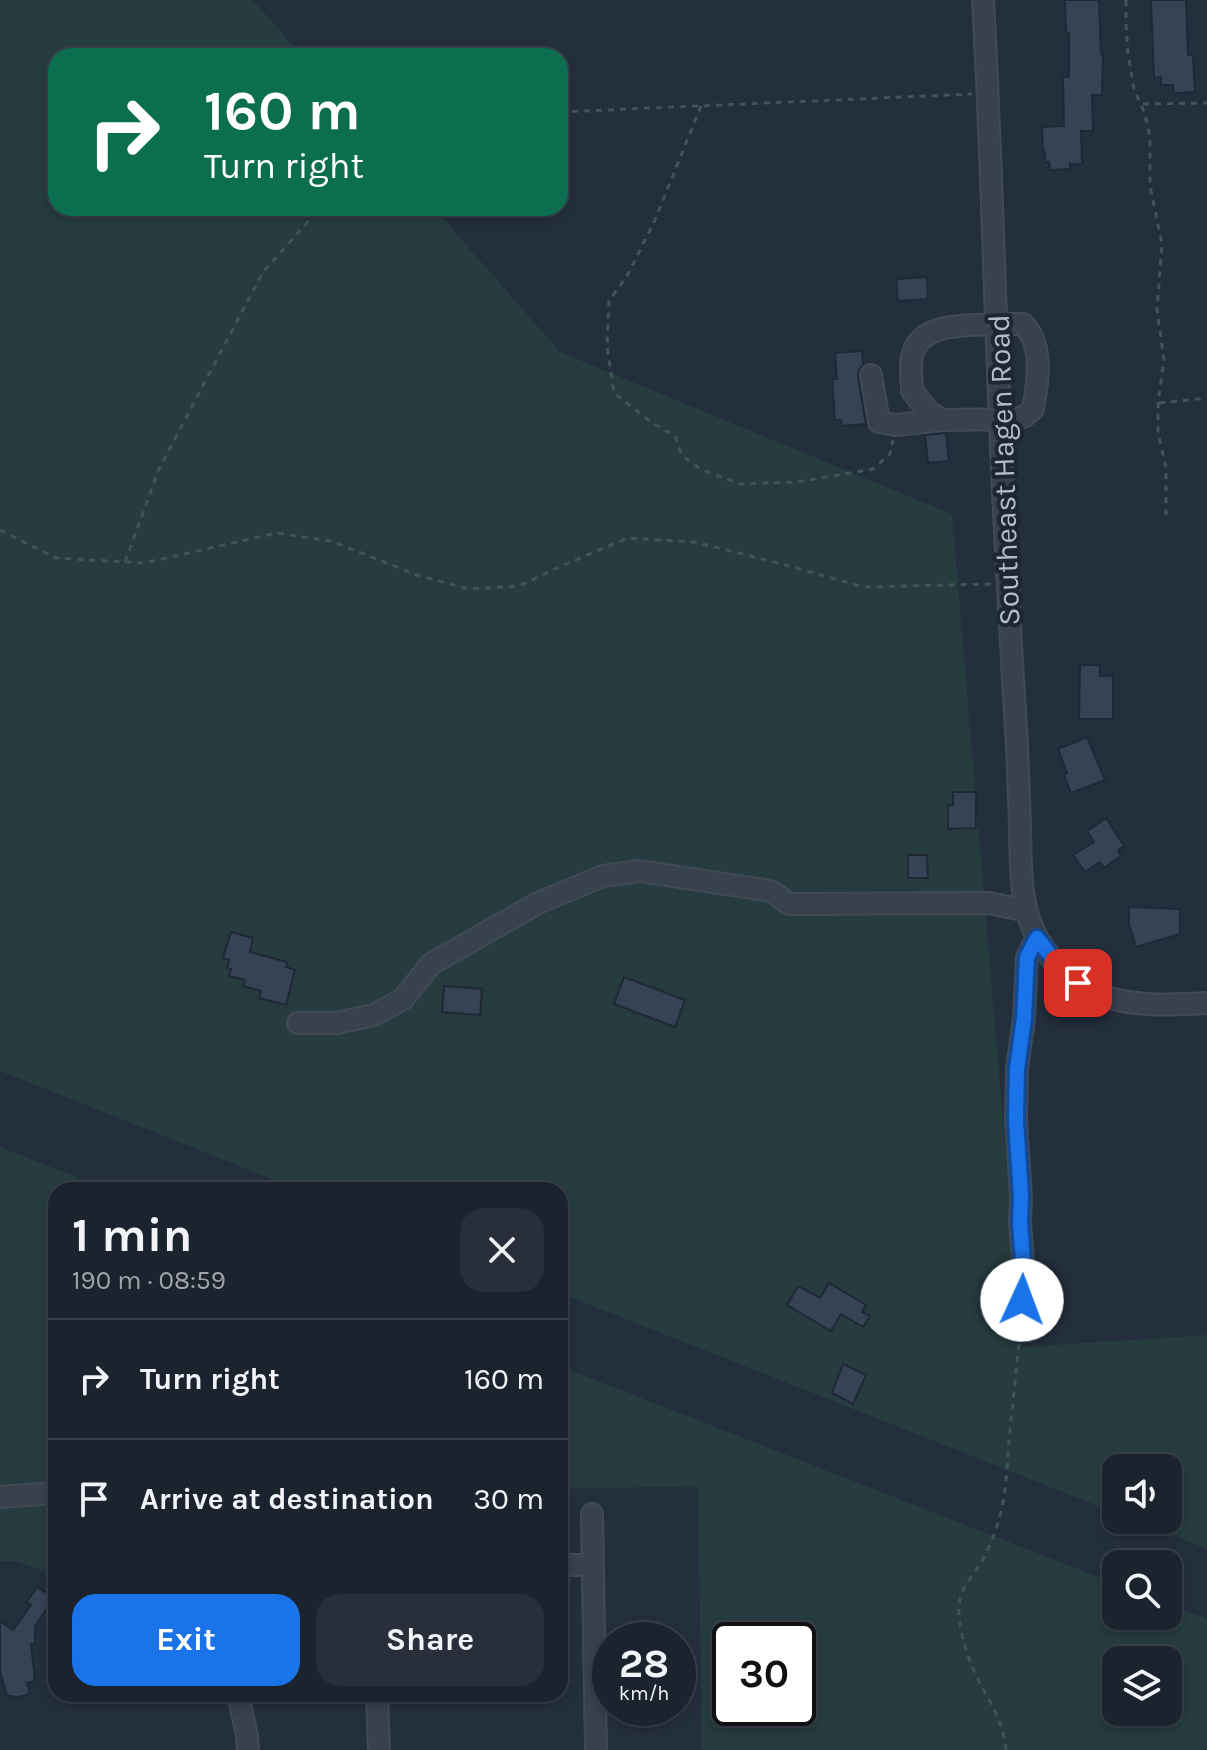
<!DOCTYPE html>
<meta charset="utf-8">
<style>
:root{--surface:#1b232e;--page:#282f3a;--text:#f1f3f6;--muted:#a0a4aa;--line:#39404a;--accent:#1a73e8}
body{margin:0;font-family:Karla,sans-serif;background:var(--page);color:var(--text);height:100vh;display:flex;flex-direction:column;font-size:30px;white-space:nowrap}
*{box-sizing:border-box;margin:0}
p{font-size:26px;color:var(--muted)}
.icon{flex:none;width:44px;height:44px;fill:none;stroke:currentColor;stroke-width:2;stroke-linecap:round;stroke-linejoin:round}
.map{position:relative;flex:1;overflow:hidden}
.sheet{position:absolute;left:48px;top:1182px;width:520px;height:520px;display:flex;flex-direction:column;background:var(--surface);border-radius:24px;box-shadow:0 4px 12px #0003,0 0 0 2px var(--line)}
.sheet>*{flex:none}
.top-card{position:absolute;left:48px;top:48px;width:520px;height:168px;border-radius:24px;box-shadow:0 4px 12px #0003,0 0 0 2px var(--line);background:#0b6e4f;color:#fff;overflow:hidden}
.tools{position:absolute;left:1102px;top:1454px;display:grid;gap:16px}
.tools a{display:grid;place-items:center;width:80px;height:80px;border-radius:16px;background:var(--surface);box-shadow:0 4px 12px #0003,0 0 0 2px var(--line);font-size:40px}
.speed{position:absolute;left:592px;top:1622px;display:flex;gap:16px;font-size:40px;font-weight:700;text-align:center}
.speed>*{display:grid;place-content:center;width:104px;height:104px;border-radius:50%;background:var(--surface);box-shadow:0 4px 12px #0003,0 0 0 2px var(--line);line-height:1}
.speed small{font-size:20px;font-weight:400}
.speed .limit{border:4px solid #111;border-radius:12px;background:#fff;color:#111}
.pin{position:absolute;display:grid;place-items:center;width:68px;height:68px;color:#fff;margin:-34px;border-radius:16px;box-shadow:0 4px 12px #0006}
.me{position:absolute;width:88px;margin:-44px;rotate:2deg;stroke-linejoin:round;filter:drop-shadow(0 0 6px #0008)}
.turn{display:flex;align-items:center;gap:28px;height:168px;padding:0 24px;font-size:36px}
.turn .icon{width:104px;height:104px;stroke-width:2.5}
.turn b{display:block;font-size:56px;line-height:68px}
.round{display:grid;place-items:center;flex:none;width:84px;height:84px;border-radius:24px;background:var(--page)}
.overview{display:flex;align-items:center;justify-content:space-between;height:136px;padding:0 24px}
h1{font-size:48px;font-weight:700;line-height:60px}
.cta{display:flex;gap:16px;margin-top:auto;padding:16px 24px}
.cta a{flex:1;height:92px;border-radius:24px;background:var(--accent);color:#fff;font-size:32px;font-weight:700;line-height:92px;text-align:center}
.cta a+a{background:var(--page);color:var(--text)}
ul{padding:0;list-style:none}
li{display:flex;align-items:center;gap:24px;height:120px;padding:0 24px;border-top:2px solid var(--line)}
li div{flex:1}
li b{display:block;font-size:30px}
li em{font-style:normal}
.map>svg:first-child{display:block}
.green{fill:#263c3f;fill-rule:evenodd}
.building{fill:#364354;stroke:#1f2835;stroke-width:2}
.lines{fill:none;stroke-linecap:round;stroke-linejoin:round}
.minor-casing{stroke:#414a57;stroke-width:24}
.path{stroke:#3f5557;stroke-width:3;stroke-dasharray:6 6;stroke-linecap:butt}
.minor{stroke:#38414e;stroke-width:20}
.route-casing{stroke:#114b97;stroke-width:20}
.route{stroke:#1a73e8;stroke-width:14}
.labels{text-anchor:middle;stroke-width:8;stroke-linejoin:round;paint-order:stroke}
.street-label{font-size:30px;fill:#b4bcc9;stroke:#1d2633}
</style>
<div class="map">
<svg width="1207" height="1750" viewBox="0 0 1207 1750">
<rect width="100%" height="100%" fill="#242f3e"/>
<path class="green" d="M0,0H253L302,56H56V208H434L560,352L952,514L1022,1347L1207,1335V1549L1133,1520H1168V1468H1116V1513L560,1293V1190H300L0,1071Z
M0,1147L110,1190H56V1576L16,1561H0Z
M560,1366L1116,1584V1616H1168V1604L1207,1619V1750H702L698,1486L560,1489ZM730,1640H798V1708H730ZM1116,1660H1168V1712H1116Z"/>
<path class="building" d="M1065,0H1099L1101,54H1103L1102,95H1092L1093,131H1081L1082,164H1070V169L1050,170L1049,162H1045V152H1043L1042,127L1064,126L1063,77H1069V33H1066Z
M1151,0H1186L1188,55H1193L1195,92L1174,93L1173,85H1161V77L1154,78Z
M927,277L928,299L898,301L896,279Z
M862,351L863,365L859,370L858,377L866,424L842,426L841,420H835L832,379H837L835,353Z
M946,433L949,461L928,463L925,435Z
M1080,665H1100V676H1113V719H1079Z
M1087,737L1105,780L1071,793L1064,775L1067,773L1058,749Z
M953,792H976V828L948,829V805H953Z
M1106,818L1124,846L1118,850L1121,856L1104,868L1100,862L1085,872L1073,855L1094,842L1087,831Z
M908,855H927L928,878H908Z
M1129,907L1180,909V934L1136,947L1129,924Z
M231,932L253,938L250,952L287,962L286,967L295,970L286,1005L259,998L261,991L243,986L245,980L229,976L231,969L227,968L229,960L223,958Z
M624,977L685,1000L675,1027L614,1004Z
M444,986L482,989L480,1015L442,1012Z
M829,1283L866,1305L862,1312L870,1316L863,1327L841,1314L831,1331L787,1305L798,1286L820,1298Z
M843,1364L866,1375L853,1404L832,1393Z
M37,1587L54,1598L35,1626V1644H31L35,1681L27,1683L30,1694L14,1698L13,1696H7L0,1671V1621L13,1630L31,1605L27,1602Z"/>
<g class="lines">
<g class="minor-casing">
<path id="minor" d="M983,0C991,141 994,282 1000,422C1004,525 1010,628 1016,730C1018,762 1019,795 1020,827C1021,864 1019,906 1038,939C1078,1008 1137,1007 1207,1003
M997,324H1023C1044,344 1038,383 1033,409L1025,416L1016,419L942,420L929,412L912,391C912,379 909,364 913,353C922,321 971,326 997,324Z
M871,375L879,422L896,425L942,420
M298,1023H337L374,1015L403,999L431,964L538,903L603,876L639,871L771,891L789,904L989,903L1027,911
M1022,1300L1023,1262L1020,1222L1021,1197L1016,1120L1017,1069L1024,1018L1027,957L1037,938
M0,1497L56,1493
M592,1514L596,1750
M560,1565H593
M238,1694L247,1736L248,1750
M377,1694L379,1750"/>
</g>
<path class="path" d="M1126,0V24L1128,53L1134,89L1145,114L1150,137V186L1162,244L1157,310L1164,360L1158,403V433L1166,467V519
M1143,104L1207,103
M701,106L655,220L627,276L609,301L607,347L614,393L651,422L675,436L682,456L702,470L741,484L797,482L873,469L890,454L893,440
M560,112L972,94
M1159,403L1207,398
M0,530L56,558L144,563L277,533L331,541L417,575L468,589L519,586L568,563L628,538L694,542L771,561L864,587L992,584
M125,562L159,469L263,272L320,208
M1006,1750C1004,1720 986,1697 974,1671C966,1652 960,1634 959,1613C958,1587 972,1579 983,1559C992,1543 998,1525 1002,1507C1007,1485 1007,1462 1009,1440C1013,1399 1018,1359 1021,1318"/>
<use href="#minor" class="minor"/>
</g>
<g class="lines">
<g class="route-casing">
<path id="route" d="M1022,1300L1023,1262L1020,1222L1021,1197L1016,1120L1017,1069L1024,1018L1027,957L1037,938L1060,968L1078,983"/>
</g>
<use href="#route" class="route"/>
</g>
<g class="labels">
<g class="street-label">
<text transform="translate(1004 470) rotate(-92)" y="10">Southeast Hagen Road</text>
</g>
</g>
</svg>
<div class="tools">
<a><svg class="icon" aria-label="sound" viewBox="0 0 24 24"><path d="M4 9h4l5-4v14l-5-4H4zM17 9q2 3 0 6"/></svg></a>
<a><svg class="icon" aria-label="search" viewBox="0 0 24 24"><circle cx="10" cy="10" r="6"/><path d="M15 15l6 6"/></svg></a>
<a><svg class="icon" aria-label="layers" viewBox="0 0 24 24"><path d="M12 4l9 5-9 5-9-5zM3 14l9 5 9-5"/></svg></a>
</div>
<div class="speed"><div>28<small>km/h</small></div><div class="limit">30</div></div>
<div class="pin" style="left:1078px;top:983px;background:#d93025"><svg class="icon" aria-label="arrive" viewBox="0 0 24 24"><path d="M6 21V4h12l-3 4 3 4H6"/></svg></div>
<svg class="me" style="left:1022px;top:1300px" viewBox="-20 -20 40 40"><circle r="19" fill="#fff"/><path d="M0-13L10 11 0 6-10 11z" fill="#1a73e8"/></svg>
<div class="top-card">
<div class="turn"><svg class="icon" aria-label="right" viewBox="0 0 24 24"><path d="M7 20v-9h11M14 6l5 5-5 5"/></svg><div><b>160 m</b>Turn right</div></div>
</div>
<section class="sheet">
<div class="overview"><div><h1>1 min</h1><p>190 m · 08:59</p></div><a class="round"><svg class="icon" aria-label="close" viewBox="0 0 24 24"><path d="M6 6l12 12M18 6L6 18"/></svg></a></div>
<ul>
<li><svg class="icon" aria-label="right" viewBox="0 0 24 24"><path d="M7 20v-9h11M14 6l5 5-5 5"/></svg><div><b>Turn right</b></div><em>160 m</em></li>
<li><svg class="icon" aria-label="arrive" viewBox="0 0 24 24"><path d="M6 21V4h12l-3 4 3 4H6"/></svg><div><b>Arrive at destination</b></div><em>30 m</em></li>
</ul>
<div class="cta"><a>Exit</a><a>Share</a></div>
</section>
</div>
